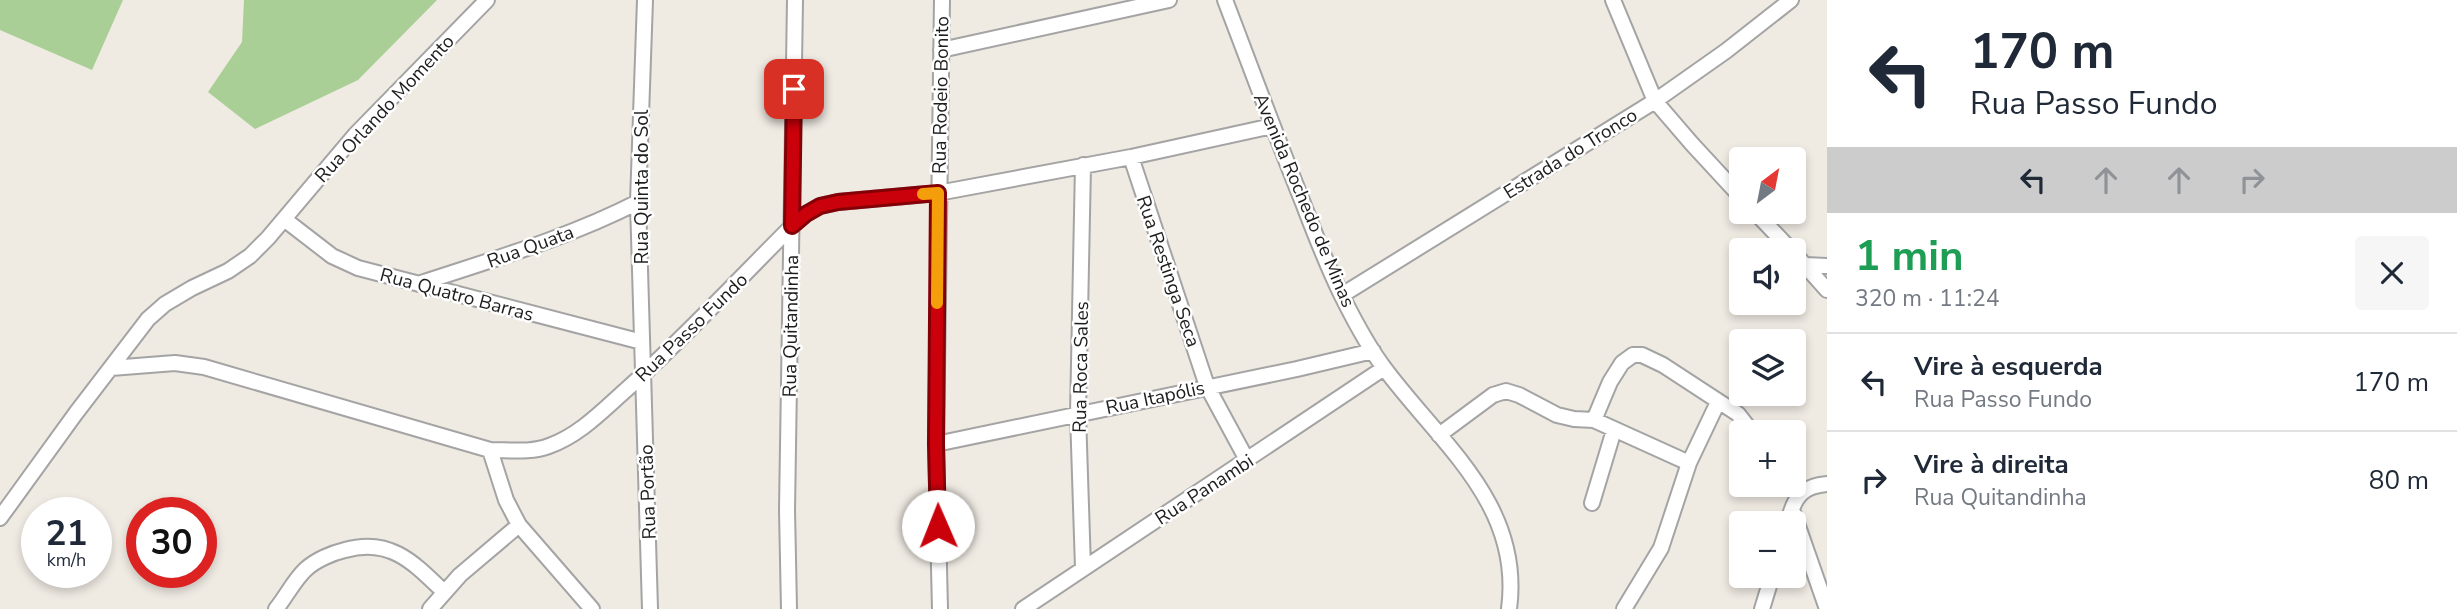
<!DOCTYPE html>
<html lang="pt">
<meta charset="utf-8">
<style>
:root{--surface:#fff;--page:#f6f6f7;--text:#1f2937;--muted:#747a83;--line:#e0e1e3}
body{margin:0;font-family:"Nunito Sans",sans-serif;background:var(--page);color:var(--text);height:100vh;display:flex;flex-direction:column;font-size:26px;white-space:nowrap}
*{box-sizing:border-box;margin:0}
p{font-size:23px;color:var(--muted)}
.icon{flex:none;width:38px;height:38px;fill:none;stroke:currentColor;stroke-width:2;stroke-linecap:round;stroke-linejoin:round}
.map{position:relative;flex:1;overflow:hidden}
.panel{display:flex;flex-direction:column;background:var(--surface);width:630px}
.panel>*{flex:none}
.top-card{background:#fff;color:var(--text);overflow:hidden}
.needle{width:46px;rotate:32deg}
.fabs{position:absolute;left:1729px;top:147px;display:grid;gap:14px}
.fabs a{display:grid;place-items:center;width:77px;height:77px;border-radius:7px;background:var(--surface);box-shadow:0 4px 10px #0003;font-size:35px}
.speed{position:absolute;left:21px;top:497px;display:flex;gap:14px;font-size:35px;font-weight:700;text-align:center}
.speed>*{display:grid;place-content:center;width:91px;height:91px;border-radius:50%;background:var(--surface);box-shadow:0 4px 10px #0003;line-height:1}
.speed small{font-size:18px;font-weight:400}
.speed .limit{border:10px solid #d22;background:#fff;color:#111}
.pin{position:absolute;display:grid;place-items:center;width:60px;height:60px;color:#fff;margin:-30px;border-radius:14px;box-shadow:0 4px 10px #0006}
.me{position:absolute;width:77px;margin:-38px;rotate:359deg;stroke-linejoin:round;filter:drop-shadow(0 0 5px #0008)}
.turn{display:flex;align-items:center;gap:24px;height:147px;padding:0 28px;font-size:32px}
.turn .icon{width:91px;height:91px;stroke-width:2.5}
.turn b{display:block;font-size:49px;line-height:60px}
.lanes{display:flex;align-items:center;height:66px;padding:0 28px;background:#0003;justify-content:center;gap:35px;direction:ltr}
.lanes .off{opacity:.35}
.round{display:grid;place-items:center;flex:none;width:74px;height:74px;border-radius:7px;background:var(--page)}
.headline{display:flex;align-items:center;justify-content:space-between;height:119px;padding:0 28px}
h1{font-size:42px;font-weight:700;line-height:52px;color:#1e9e55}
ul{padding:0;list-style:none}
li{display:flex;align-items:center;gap:21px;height:98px;padding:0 28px;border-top:2px solid var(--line)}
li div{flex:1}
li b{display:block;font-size:26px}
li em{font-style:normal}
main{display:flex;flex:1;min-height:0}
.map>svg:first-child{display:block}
.forest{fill:#aacf96}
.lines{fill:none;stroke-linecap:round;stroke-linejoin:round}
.minor-casing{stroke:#a4a4a4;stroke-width:18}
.minor{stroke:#fff;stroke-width:14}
.route-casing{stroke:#830007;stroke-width:18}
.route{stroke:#ca000b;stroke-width:12}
.slow{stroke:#f59e0b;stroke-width:12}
.labels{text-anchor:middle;stroke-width:5;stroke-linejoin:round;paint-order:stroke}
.street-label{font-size:19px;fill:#1d1d1d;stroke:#fff}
</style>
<main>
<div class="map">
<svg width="1827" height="609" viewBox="0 0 1827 609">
<rect width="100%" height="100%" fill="#efeae2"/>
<path class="forest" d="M0,0H123L92,70L0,30Z
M244,0H437L358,80L255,129L208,92L242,42Z"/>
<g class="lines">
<g class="minor-casing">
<path id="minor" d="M645,0L638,202L650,609
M1225,0C1251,68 1276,136 1303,203C1315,234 1327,266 1342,296C1354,320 1368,347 1385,369C1441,444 1523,505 1509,609
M1613,0L1655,101L1692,144L1741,197
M941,50L1169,0
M1131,157L1207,386L1247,460
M1083,165L1078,414L1083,568
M1755,212L1791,250
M284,219L332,256L358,268L642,342
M1794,253L1827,290
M1805,265L1827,266
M421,283C494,259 570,237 638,202
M1342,295L1655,101L1726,51L1791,0
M111,368L175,363L204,367L490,450C510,450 531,453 549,446C580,435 603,410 627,389C685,337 737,281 792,226L806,214L820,206L838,202L938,193L1131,157L1272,126
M1594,420L1610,382L1622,363L1633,355H1642L1663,365L1738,414L1752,432
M1439,435L1493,395L1506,391L1519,395L1557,415L1574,419L1594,420L1689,463
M936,444L1297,369L1373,351
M490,450L506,500L519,525L592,609
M1592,503L1614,430
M1792,509L1827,609
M1790,515C1796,494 1805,486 1827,484
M0,518L76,413L148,319L165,304L192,288L228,271L250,256L268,238L355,135L487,0
M276,609C286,597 294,580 306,569C316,560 332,553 345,550C390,537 414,563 444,592
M430,609L460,575L519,525
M789,609L787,510L795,0
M940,609L936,444L942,0
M1023,609L1384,368
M1624,609L1661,548L1689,463L1718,402
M1762,609L1772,576"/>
</g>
<use href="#minor" class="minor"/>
</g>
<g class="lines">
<g class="route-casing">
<path id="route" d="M794,89L792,226L806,214L820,206L838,202L938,193L936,444L938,526"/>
</g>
<use href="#route" class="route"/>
<path class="slow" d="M923,194L938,193L937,303"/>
</g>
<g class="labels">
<g class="street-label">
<text transform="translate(940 95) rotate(-89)" y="7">Rua Rodeio Bonito</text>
<text transform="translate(384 108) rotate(-47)" y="7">Rua Orlando Momento</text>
<text transform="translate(1570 153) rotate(-32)" y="7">Estrada do Tronco</text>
<text transform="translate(641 187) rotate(-90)" y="7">Rua Quinta do Sol</text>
<text transform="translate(1305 200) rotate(67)" y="7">Avenida Rochedo de Minas</text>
<text transform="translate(530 246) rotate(-20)" y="7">Rua Quata</text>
<text transform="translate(1169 271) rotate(71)" y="7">Rua Restinga Seca</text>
<text transform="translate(457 294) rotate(15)" y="7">Rua Quatro Barras</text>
<text transform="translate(790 326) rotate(-89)" y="7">Rua Quitandinha</text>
<text transform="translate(691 327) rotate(-44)" y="7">Rua Passo Fundo</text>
<text transform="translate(1080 367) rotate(-89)" y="7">Rua Roca Sales</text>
<text transform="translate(1155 397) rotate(-12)" y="7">Rua Itapólis</text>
<text transform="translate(1204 489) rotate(-33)" y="7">Rua Panambi</text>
<text transform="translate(647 492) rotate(-92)" y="7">Rua Portão</text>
</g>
</g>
</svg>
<div class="fabs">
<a><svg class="needle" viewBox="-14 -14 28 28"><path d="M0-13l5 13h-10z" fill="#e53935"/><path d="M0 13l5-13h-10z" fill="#747a83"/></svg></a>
<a><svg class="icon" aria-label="sound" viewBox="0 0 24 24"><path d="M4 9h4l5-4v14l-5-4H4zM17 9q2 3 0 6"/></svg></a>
<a><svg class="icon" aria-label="layers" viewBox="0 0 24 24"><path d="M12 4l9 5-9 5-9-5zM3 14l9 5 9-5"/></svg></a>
<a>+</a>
<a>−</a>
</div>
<div class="speed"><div>21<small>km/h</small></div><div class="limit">30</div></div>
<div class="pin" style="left:794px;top:89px;background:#d93025"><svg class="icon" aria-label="arrive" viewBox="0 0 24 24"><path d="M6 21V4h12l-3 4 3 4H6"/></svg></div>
<svg class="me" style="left:938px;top:526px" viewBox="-20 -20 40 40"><circle r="19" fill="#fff"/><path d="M0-13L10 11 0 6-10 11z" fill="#ca000b"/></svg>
</div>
<section class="panel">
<div class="top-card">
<div class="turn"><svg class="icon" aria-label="left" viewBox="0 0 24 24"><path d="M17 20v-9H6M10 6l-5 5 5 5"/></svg><div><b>170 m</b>Rua Passo Fundo</div></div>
<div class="lanes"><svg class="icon" aria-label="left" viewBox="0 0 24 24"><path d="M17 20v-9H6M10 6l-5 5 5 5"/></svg><svg class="icon off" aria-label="ahead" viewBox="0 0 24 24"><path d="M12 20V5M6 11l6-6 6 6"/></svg><svg class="icon off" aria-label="ahead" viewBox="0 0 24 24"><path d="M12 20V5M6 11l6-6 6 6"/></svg><svg class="icon off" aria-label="right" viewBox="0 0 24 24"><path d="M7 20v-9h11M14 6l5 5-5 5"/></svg></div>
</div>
<div class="headline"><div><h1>1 min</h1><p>320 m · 11:24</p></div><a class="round"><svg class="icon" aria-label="close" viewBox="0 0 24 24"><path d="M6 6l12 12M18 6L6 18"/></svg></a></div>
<ul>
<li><svg class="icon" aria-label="left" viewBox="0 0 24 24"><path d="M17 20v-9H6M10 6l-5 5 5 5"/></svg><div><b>Vire à esquerda</b><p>Rua Passo Fundo</p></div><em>170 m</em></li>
<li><svg class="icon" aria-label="right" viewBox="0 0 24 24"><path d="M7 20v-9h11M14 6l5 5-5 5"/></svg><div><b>Vire à direita</b><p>Rua Quitandinha</p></div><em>80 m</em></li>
</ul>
</section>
</main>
